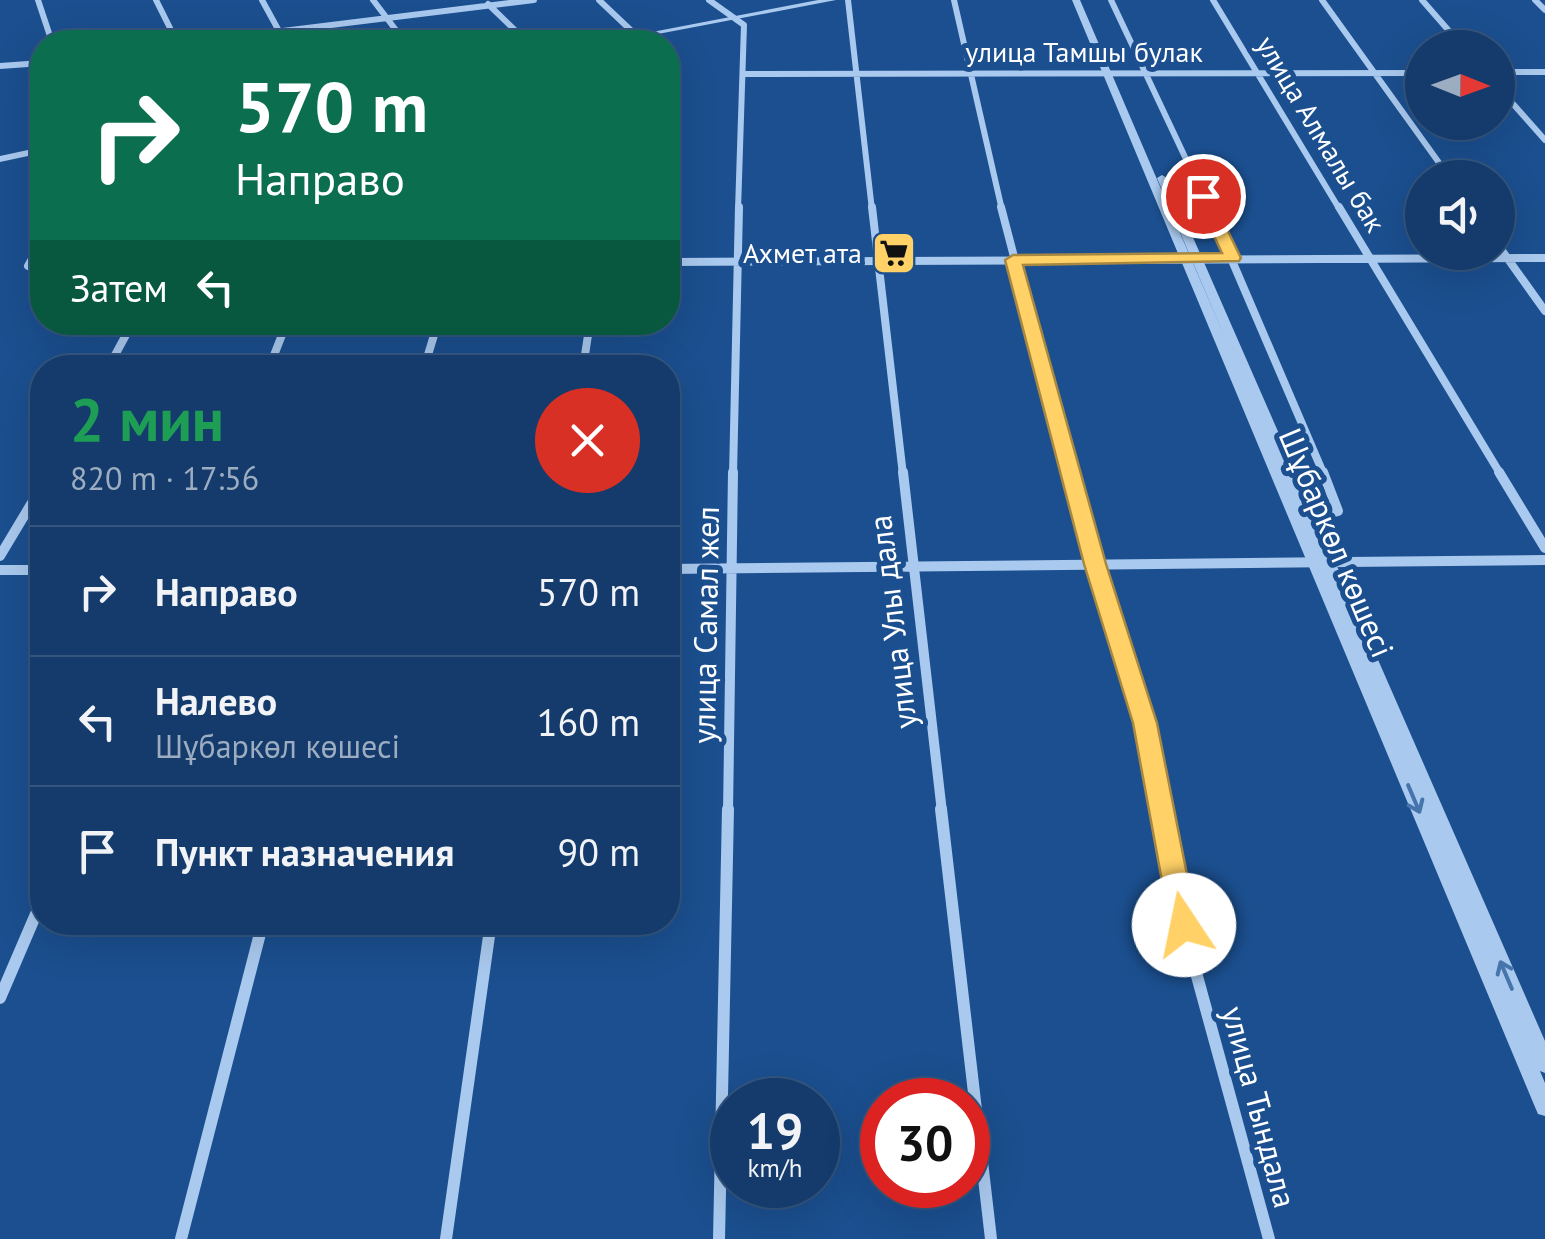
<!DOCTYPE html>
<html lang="ru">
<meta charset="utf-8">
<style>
:root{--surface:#143b6b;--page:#214673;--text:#f1f3f6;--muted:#9dadc1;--line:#33557e}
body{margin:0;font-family:"PT Sans",sans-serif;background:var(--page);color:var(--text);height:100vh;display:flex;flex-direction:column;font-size:38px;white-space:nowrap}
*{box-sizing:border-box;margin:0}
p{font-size:32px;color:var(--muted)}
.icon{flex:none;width:55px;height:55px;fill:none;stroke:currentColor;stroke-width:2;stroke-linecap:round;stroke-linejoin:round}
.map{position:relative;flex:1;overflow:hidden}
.sheet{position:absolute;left:30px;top:355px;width:650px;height:580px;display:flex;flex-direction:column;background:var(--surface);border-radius:40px;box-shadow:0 10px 40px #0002,0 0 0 2px var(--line)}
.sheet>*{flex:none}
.hud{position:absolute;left:30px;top:30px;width:650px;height:305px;border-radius:40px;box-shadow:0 10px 40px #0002,0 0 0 2px var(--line);background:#0b6e4f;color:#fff;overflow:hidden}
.needle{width:65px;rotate:91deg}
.buttons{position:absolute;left:1405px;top:30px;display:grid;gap:20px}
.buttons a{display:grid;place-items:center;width:110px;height:110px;border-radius:50%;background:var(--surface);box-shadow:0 10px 40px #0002,0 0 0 2px var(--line);font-size:50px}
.speed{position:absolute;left:710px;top:1078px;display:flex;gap:20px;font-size:50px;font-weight:700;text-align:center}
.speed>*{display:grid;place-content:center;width:130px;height:130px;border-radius:50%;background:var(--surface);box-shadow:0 10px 40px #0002,0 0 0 2px var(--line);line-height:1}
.speed small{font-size:25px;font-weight:400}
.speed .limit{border:15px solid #d22;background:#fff;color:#111}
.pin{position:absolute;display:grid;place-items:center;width:85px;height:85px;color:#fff;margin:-42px;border:5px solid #fff;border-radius:50%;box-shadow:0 2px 10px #0007}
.me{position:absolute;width:110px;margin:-55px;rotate:349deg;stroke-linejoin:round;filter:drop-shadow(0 0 8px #0008)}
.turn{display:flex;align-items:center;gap:35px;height:210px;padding:0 40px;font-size:45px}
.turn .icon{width:130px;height:130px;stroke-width:2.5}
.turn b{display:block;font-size:70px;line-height:85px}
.then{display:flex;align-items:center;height:95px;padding:0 40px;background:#0003;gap:20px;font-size:38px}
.round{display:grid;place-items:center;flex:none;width:105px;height:105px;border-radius:52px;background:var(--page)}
.overview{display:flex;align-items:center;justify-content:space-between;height:170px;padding:0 40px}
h1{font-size:60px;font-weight:800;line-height:75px;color:#1e9e55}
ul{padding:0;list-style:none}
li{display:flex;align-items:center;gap:30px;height:130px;padding:0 40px;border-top:2px solid var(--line)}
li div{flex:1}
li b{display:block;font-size:38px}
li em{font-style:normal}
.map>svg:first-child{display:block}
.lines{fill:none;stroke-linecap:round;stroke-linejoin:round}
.minor-far3{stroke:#a9c9ee;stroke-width:6}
.minor-far2{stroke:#a9c9ee;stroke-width:8}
.minor-far1{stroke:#a9c9ee;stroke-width:10}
.minor{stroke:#a9c9ee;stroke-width:12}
.tertiary{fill:#a9c9ee;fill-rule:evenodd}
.oneway{stroke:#4674ac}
.route{fill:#ffd166;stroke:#a68842;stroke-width:2.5}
.labels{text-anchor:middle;stroke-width:10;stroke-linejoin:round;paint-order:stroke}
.far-street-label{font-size:28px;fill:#fff;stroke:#1b4f8f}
.far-poi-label{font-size:28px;fill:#fff;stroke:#1b4f8f;text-anchor:end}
.street-label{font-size:32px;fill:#fff;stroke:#1b4f8f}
</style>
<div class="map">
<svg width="1545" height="1239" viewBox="0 0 1545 1239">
<rect width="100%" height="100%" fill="#1b4f8f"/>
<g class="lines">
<path class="minor-far3" d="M38,0L52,42
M156,0L173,34L169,42
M262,0L285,42
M373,0L405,42
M599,0L638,37L635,42
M709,0L744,25L738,210
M848,0L872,210
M954,0L1002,210
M1111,0L1210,210
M1213,0L1340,210
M1322,0L1450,178
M1422,0L1464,48
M1535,0L1545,10
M488,4L527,42
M193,42L534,0
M0,66L42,63
M1498,72H1545
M746,74L1422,73
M42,75V80
M1498,87L1545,140"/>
<path class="minor-far2" d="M872,207L903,475
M1001,207L1071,475
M1209,207L1324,475
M1339,207L1501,475
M1498,245L1545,311
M668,262L1545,258
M28,266L42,241
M108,368L133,322
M269,368L287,322
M424,368L438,322
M583,368L590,322
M733,475L739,207"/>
<path class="minor-far1" d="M903,472L942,812
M1070,472L1145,723L1162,812
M1499,472L1545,548
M1309,519L1338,511L1323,472
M0,556L42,486
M668,569L1545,560
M0,570H42
M728,812L733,472"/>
<path class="minor" d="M941,809L991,1239
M1161,809L1183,925L1269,1239
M0,998L42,900
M181,1239L263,922
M446,1239L491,922
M719,1239L728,809"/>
<path class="tertiary" d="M818,0H836L616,42H600Z
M1072,0H1080L1226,340L1157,178L1162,175L1167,178L1545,1041V1073L1540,1071L1545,1083V1116L1538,1114L1535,1107Z
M42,147V153L0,162V156Z"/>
</g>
<defs><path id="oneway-shaft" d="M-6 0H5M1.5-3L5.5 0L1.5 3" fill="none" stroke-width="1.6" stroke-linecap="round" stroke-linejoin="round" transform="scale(2.5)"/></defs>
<g class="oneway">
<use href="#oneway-shaft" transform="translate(1414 799) rotate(67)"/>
<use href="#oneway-shaft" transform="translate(1506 975) rotate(-113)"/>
</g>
<path class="route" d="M1203,191L1211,196L1241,258L1239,261L1023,265L1106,564L1157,723L1197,925L1193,933L1184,936L1174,933L1170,925L1133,723L1084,564L1005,260L1013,255L1222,253L1195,196Z"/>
<defs>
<g id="supermarket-square" transform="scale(2.25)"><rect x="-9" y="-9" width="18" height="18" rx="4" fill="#ffd166" stroke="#1b4f8f"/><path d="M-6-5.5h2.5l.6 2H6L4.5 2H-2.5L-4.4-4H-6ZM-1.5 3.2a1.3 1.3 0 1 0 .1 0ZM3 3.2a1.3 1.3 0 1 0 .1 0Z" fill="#111"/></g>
</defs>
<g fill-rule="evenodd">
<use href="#supermarket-square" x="894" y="253"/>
</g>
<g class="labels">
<g class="far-street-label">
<text x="1084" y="62">улица Тамшы булак</text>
<text transform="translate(1321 134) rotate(59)" y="10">улица Алмалы бак</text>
</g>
<g class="far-poi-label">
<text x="862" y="263">Ахмет ата</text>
</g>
<g class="street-label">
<text transform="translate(1336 543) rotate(67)" y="11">Шұбаркөл көшесі</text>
<text transform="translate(893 622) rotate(-97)" y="11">улица Улы дала</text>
<text transform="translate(706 625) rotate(-89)" y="11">улица Самал жел</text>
<text transform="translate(1259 1107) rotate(75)" y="11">улица Тындала</text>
</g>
</g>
</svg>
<div class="buttons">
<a><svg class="needle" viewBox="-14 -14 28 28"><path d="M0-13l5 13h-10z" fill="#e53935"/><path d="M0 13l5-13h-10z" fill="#9dadc1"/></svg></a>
<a><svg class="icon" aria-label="sound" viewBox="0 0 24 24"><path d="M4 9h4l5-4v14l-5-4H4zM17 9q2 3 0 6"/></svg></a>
</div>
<div class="speed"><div>19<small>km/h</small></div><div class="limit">30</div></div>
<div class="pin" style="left:1203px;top:196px;background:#d93025"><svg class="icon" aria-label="arrive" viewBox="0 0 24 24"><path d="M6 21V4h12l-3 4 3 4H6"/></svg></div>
<svg class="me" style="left:1184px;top:925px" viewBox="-20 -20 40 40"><circle r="19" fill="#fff"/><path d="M0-13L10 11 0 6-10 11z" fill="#ffd166"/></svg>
<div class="hud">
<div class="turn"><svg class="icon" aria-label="right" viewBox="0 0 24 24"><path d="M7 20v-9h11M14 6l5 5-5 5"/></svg><div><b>570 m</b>Направо</div></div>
<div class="then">Затем<svg class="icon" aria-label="left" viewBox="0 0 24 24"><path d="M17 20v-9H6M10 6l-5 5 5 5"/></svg></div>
</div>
<section class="sheet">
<div class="overview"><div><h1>2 мин</h1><p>820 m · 17:56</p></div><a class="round" style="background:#d93025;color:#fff"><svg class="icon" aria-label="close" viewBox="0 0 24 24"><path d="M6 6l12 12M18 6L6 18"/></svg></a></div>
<ul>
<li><svg class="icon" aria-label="right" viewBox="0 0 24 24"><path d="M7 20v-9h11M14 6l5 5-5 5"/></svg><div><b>Направо</b></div><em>570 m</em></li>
<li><svg class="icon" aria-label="left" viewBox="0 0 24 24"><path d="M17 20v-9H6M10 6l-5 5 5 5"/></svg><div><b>Налево</b><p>Шұбаркөл көшесі</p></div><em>160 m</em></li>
<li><svg class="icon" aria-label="arrive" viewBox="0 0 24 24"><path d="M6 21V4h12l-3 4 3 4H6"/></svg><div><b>Пункт назначения</b></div><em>90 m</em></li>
</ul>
</section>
</div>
